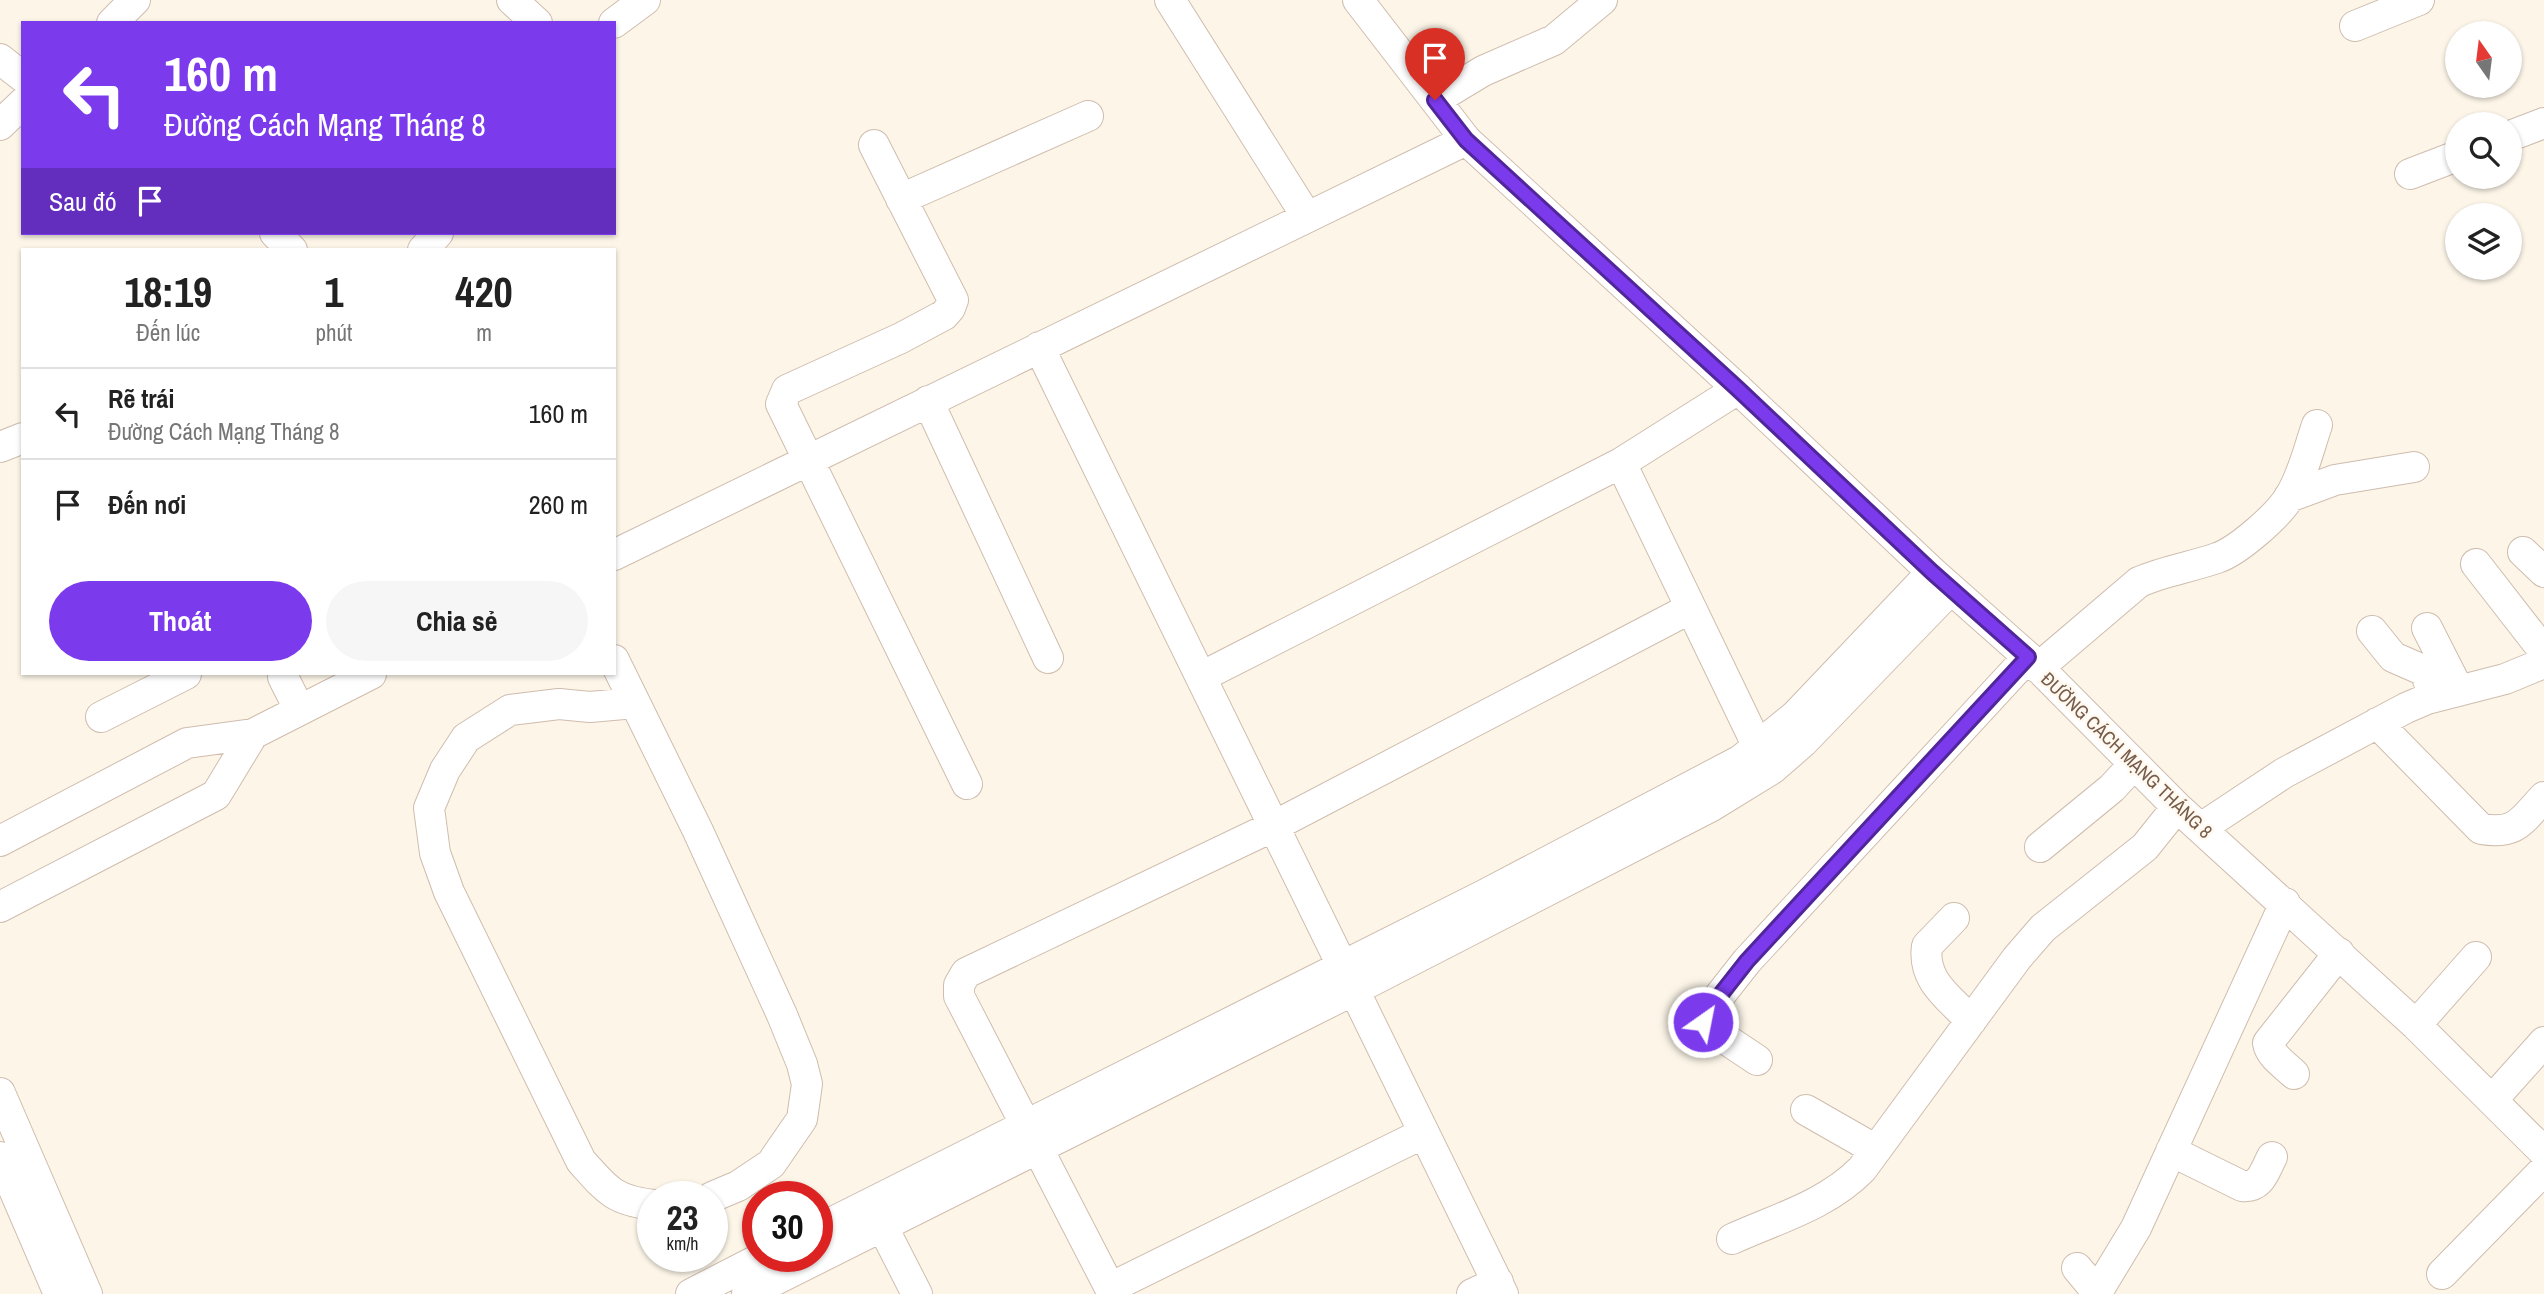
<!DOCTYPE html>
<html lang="vi">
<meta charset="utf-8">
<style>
:root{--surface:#fff;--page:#f6f6f6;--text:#222;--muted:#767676;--line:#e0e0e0;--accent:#7c3aed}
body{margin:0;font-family:"Archivo Narrow",sans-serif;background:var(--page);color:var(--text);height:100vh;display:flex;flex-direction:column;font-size:26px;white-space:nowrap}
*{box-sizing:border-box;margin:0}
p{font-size:23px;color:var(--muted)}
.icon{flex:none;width:38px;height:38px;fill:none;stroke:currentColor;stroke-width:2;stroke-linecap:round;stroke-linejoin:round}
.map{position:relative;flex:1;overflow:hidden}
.details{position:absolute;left:21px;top:248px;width:595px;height:427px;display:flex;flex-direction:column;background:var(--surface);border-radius:0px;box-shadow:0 2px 5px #0004}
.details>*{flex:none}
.banner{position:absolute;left:21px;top:21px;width:595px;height:214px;border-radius:0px;box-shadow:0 2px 5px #0004;background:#7c3aed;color:#fff;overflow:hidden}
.needle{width:46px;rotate:346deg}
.tools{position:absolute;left:2445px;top:21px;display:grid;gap:14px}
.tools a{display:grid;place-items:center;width:77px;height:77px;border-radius:50%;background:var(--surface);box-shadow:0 2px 5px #0004;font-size:35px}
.speed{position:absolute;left:637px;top:1181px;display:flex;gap:14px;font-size:35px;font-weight:700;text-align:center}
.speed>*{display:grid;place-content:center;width:91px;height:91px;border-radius:50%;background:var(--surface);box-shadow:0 2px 5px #0004;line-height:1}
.speed small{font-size:18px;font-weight:400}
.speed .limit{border:10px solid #d22;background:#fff;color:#111}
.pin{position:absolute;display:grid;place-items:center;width:60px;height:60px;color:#fff;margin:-72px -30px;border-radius:50% 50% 50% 0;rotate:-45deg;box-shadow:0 0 7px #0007}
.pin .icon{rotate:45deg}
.me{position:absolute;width:77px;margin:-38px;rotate:33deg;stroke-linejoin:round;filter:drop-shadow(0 0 5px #0008)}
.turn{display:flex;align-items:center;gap:24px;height:147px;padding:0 28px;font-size:32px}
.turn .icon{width:91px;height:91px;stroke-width:2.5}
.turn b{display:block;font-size:49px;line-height:60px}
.then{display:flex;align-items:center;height:66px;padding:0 28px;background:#0003;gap:14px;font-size:26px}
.eta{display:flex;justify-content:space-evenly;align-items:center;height:119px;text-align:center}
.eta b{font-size:42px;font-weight:700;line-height:49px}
.primary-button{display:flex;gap:14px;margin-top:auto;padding:14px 28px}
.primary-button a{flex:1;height:80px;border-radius:42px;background:var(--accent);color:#fff;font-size:28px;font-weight:700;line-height:80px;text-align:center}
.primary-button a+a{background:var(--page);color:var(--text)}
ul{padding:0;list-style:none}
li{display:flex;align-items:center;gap:21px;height:91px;padding:0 28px;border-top:2px solid var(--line)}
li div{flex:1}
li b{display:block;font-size:26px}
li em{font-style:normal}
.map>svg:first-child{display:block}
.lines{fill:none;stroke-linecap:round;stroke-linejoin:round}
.minor-casing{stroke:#cfbdae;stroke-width:32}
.minor{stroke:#fff;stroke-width:30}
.route-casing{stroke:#51269a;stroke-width:18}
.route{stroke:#7c3aed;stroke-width:12}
.labels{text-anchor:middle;stroke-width:5;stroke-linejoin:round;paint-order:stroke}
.street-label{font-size:19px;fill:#775c4c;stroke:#fff9ef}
</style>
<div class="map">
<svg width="2544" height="1294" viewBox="0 0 2544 1294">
<rect width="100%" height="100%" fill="#fcf5e8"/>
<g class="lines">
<g class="minor-casing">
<path id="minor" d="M512,0L537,23
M1170,0L1307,217
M1358,0L1466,140L1738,389L1932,572L2028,657L2177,807L2416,1025L2544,1152
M112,23L135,0
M614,23L645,0
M2355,26L2419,0
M0,59L23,77
M1435,100L1483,71L1554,40L1602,0
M0,125L23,103
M2510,136L2544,123
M874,145L953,300L950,308L944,315L901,338L787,390L781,404L967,784
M2410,174L2457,156
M901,199L1088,116
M275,233L292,250
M423,250L438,233
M1039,347L1503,1294
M928,401L1048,658
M0,447L23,438
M1621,463L1758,747L1769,764
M2289,497L2335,480L2414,467
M2523,552L2544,572
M614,555L1466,140
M2476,564L2539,645
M2427,628L2459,691
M2372,631L2393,657L2425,671L2434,697
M614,660L698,831L782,1015L802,1064L807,1084L802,1119L771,1164L738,1186L712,1197
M2038,668L2139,582C2164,571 2191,567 2217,558C2238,551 2279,515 2290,496C2303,475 2309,448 2317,425
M283,677L299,709
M1201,677L1621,463L1738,389
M635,703L590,707L559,704L510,710L466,738L445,770L429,808L435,853L449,892L581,1161C607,1190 613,1200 653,1205
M101,717L186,674
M2377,723L2481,829C2517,835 2521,821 2544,797
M2201,828L2284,773L2406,708L2427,699L2505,679L2544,663
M0,841L187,743L253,734L371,674
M2040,847L2112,788L2134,764
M0,907L216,795L253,734
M1954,918L1927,946C1922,981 1949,997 1971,1021
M2416,1025L2476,957
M1757,1060L1709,1028L1703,1022V1017L1747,961L2028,657
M2294,1074C2285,1065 2270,1056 2268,1043L2339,953
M0,1093L87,1294
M2493,1099L2544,1042
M1806,1110L1876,1150
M2171,1151L2242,1186C2261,1188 2264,1172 2272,1157
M0,1157L59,1294
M874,1210L917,1294
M817,1230L1484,895L1741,760L1795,716L1932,572
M1732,1239C1776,1219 1827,1205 1862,1169L2017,958L2043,928L2145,847L2177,807
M2077,1268L2097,1292
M2442,1274L2544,1170
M1110,1288L1424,1133
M691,1294L765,1256
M747,1294L1354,990L1710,807L1772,769L1803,742L1951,589
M1113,1294L959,996V985L966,973L1274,826L1691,608
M1472,1294L1498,1282
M2096,1294L2136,1228L2285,903"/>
</g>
<use href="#minor" class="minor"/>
</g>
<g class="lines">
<g class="route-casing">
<path id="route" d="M1435,100L1466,140L1738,389L1932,572L2028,657L1747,961L1703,1017V1022"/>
</g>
<use href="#route" class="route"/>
</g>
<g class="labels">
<g class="street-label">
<text transform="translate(2127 755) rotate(44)" y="7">ĐƯỜNG CÁCH MẠNG THÁNG 8</text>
</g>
</g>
</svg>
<div class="tools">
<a><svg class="needle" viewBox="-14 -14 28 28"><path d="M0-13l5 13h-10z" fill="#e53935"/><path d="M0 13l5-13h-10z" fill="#767676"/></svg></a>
<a><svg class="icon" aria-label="search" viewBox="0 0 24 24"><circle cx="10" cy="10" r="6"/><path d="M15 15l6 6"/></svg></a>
<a><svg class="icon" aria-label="layers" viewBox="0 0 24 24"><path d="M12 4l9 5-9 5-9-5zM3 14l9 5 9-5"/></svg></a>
</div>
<div class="speed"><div>23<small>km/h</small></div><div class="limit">30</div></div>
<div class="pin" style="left:1435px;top:100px;background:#d93025"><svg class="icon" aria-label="arrive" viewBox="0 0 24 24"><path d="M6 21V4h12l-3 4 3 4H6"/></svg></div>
<svg class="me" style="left:1703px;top:1022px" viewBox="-20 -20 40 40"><circle r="17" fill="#7c3aed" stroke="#fff" stroke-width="3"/><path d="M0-11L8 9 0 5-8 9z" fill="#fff"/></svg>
<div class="banner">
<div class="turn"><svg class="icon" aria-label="left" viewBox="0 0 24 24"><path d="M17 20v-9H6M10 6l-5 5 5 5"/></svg><div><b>160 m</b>Đường Cách Mạng Tháng 8</div></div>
<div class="then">Sau đó<svg class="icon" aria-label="arrive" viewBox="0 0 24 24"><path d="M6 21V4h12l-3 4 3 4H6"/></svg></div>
</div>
<section class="details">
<div class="eta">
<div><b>18:19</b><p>Đến lúc</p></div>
<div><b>1</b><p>phút</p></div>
<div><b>420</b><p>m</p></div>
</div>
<ul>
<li><svg class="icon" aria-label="left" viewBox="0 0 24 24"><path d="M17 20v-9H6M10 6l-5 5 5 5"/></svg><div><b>Rẽ trái</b><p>Đường Cách Mạng Tháng 8</p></div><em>160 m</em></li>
<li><svg class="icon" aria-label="arrive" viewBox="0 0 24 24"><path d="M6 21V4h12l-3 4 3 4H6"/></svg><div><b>Đến nơi</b></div><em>260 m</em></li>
</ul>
<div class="primary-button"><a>Thoát</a><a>Chia sẻ</a></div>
</section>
</div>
